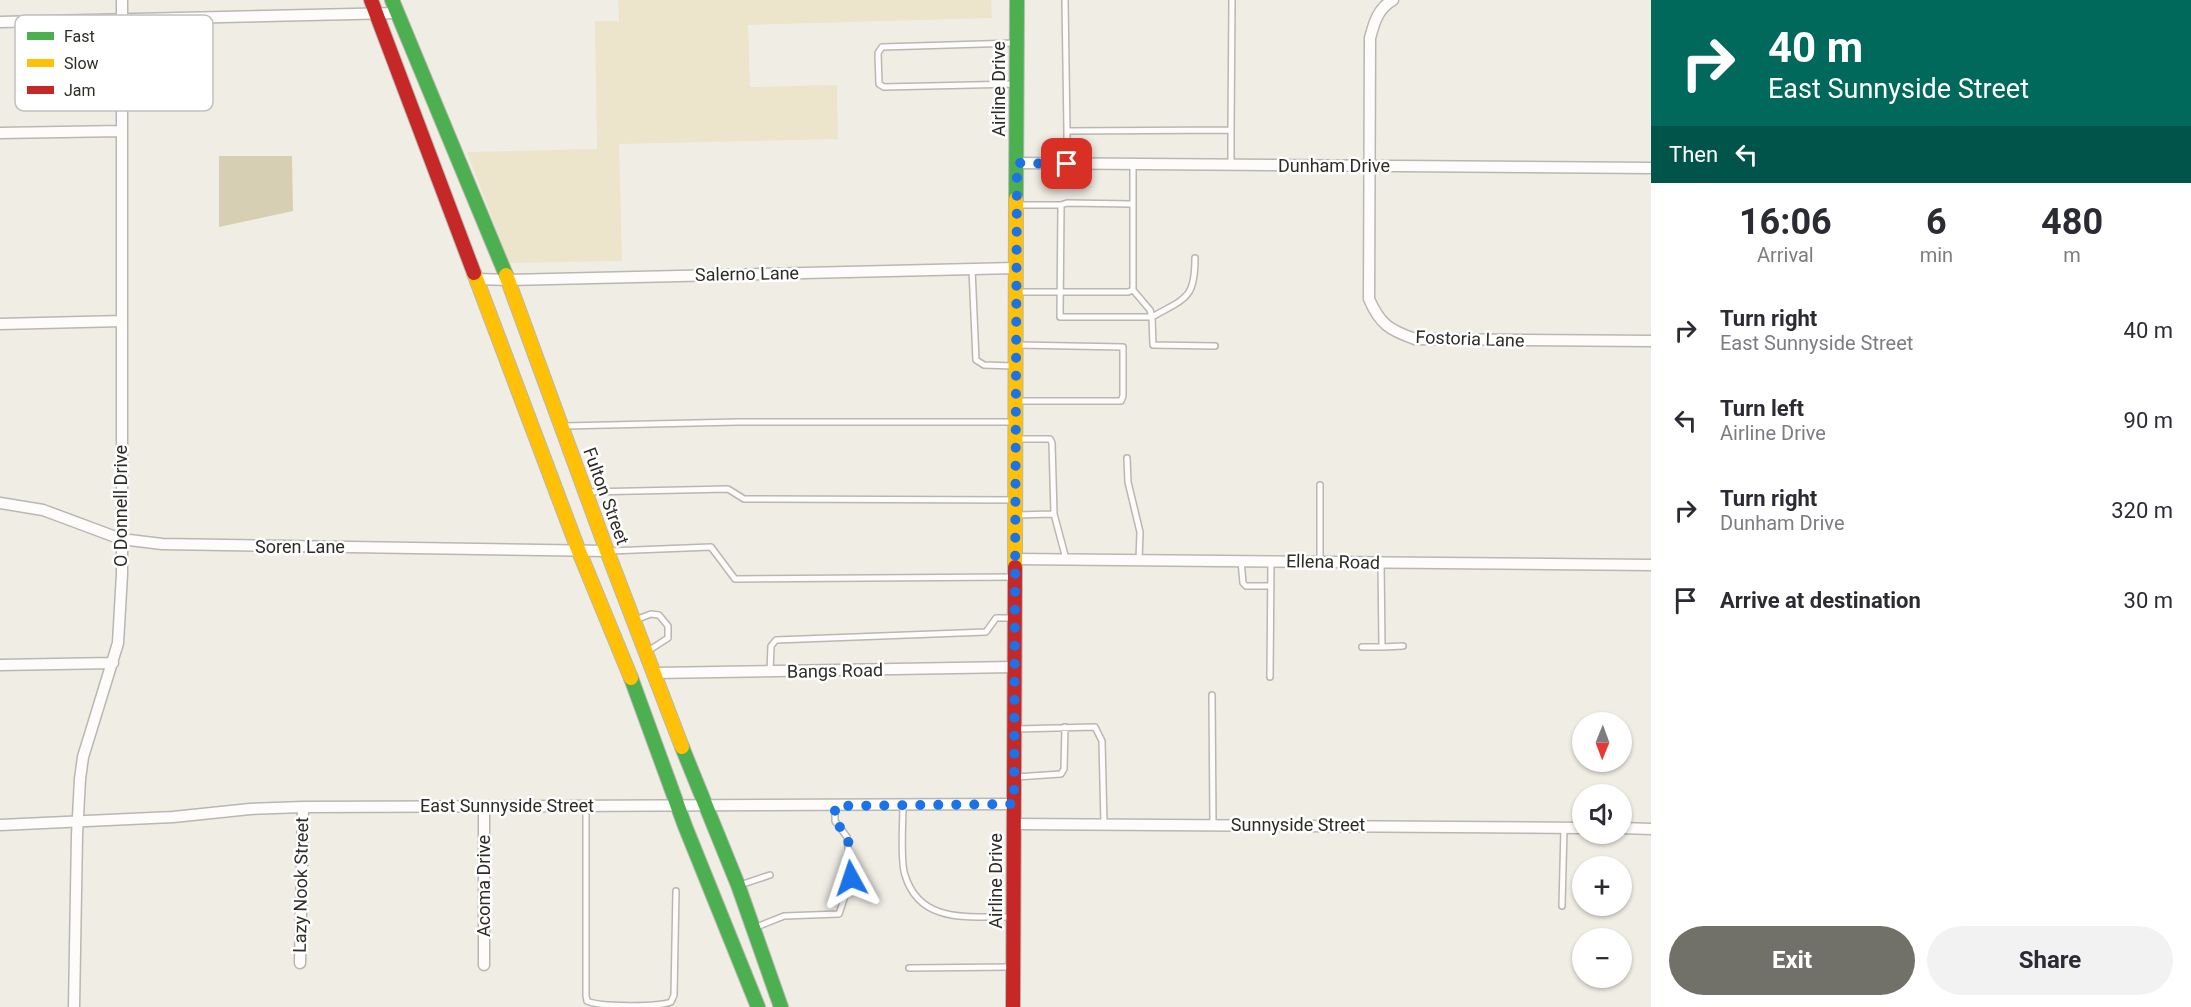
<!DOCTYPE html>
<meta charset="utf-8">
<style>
:root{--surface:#fff;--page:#f2f2f3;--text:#2b2b33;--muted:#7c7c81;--accent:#717069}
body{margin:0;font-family:Roboto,sans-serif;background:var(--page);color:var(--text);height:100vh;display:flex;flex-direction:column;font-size:22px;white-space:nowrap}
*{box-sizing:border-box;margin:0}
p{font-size:20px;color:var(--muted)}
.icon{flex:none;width:33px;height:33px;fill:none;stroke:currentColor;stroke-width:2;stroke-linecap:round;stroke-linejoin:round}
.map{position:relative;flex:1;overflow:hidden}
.panel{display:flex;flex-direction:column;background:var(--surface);width:540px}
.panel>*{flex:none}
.guide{background:#00695c;color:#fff;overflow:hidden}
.needle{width:39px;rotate:181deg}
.fabs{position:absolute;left:1572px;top:712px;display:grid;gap:12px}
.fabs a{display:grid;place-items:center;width:60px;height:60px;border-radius:50%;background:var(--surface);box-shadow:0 2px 4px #0004;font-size:30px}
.pin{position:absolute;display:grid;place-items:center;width:51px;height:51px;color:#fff;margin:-26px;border-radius:12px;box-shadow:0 3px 9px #0006}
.me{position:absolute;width:66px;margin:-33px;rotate:355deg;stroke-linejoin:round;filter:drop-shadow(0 0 4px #0008)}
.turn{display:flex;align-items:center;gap:21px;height:126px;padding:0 18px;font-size:27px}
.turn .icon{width:78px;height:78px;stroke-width:2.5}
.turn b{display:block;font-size:42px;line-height:51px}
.then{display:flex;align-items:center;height:57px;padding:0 18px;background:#0003;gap:12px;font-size:22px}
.eta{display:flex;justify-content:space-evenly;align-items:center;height:102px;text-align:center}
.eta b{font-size:36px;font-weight:700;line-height:42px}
.cta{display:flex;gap:12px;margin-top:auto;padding:12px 18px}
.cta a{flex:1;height:69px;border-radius:36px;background:var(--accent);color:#fff;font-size:24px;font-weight:700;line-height:69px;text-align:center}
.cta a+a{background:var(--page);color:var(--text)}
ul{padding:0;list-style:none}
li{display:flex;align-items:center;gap:18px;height:90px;padding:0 18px}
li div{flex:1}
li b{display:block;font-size:22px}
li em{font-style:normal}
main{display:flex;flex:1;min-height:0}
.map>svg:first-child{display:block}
.green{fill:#ece5cb}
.forest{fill:#d6cfb3}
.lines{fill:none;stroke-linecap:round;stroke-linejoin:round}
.lane-casing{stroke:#b9b7b1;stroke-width:8}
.street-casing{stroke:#b9b7b1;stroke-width:13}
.fast-casing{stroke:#b9b7b1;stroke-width:16}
.slow-casing{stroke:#b9b7b1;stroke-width:16}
.jam-casing{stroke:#b9b7b1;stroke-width:16}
.lane{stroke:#fdfcfb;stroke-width:5}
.street{stroke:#fdfcfb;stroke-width:10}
.fast{stroke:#4caf50;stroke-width:14}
.slow{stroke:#ffc107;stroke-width:14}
.jam{stroke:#c62828;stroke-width:14}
.route{stroke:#1a73e8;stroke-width:10;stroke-dasharray:0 18}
.labels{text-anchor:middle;stroke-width:5;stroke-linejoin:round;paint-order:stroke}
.street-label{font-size:18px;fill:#2d2c26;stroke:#fff}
.key{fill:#fff;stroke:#c0c0be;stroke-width:1.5}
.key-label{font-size:16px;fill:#2d2c26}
</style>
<main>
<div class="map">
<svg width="1651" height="1007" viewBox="0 0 1651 1007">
<rect width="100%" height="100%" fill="#f0ede5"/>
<path class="green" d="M618,0H991L992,18L748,25L750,87L837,85L838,139L619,144L622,261L509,263L467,152L597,149L595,21H619Z"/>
<path class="forest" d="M219,156H292L293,211L219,227Z"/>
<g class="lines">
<g class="lane-casing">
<path id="lane" d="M1065,0L1067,131
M1015,43L882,47L878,53L879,84L884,87L1016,84
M1231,130L1232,0
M1067,164V131L1231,130V165
M1133,164V290L1150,310L1152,317C1185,298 1195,300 1195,258
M1132,204L1067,203L1061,205L1060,317H1152L1153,345L1215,346
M1017,205H1061
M972,269L976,360L984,365L1014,366
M1018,292H1128L1133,290
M1017,401H1121L1123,396V347L1018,345
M564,426L738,422H1014
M1018,439H1050L1052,443L1054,514L1066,559
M1127,458L1128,482L1140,532L1139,560
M588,492L728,489L744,499L1014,500
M1016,515L1054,514
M610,551L711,547L735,579L1013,577
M1241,561L1243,583L1246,586H1271
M1320,562V485
M635,620L651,614L659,615L668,626V638L648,651
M1362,647H1382L1381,563
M1382,647L1403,646
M770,672L771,646L776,640L986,632L996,618H1013
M1270,677L1271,561
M1212,695L1213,825
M1016,729L1095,727L1102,741L1104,824
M1016,777L1061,774L1064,769L1065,727
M903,805C903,822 900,862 905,875C920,925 970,916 1012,917
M586,806V996L587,1001C599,1007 658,1007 671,1002L674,995L676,891
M740,885L770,875
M1562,906L1564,828
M754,928L784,916L839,914L851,878L847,837L835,821V806
M909,968L1012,967"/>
</g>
<g class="street-casing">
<path id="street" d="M1393,0C1378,8 1374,23 1370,38L1369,299C1380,324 1389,330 1415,339L1651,341
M0,22L397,13
M0,133L122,131
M1017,163L1651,168
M478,279L508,280L1016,268
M0,324L122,321
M0,503L43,510L121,539L162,544L607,551
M1015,559L1651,565
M0,665L113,663
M655,673L1014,667
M1014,824L1582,828
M0,825L173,817L250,809L303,807L1014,804
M1622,828L1651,829
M300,963L303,807
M484,965V807
M74,1007L77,835L80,779L83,757L118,643L122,574V0"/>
</g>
<g class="fast-casing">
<path id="fast" d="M392,0L506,275
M1016,199L1017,0
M631,678L685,826L758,1007
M682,747L738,885L781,1007"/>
</g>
<g class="slow-casing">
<path id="slow" d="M474,273L578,549L631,678
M506,275L607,551L682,747
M1015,567L1016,199"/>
</g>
<g class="jam-casing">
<path id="jam" d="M371,0L474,273
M1013,1007L1015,567"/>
</g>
<use href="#lane" class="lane"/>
<use href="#street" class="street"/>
<use href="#fast" class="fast"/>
<use href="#slow" class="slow"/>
<use href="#jam" class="jam"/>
</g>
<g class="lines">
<path class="route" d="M851,878L848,837L835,821V806L1014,804L1017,163L1067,164"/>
</g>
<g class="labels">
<g class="street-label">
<text transform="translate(999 89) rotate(-90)" y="6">Airline Drive</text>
<text x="1334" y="172">Dunham Drive</text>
<text transform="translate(747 274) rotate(-1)" y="6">Salerno Lane</text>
<text transform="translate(1470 339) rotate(2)" y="6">Fostoria Lane</text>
<text transform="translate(606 496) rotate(70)" y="6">Fulton Street</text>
<text transform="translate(121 506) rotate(-90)" y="6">O Donnell Drive</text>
<text x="300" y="553">Soren Lane</text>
<text transform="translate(1333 562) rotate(1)" y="6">Ellena Road</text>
<text transform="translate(835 671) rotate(-1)" y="6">Bangs Road</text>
<text x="507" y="812">East Sunnyside Street</text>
<text x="1298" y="831">Sunnyside Street</text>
<text transform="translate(996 881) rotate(-90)" y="6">Airline Drive</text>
<text transform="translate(301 885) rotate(-89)" y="6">Lazy Nook Street</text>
<text transform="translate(484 886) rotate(-90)" y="6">Acoma Drive</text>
</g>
</g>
<rect x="15" y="15" width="198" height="96" rx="9" class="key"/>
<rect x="27" y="32" width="27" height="8" fill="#4caf50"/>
<rect x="27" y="59" width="27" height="8" fill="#ffc107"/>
<rect x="27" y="86" width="27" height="8" fill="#c62828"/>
<g class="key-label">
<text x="64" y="42">Fast</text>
<text x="64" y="69">Slow</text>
<text x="64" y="96">Jam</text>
</g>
</svg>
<div class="fabs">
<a><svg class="needle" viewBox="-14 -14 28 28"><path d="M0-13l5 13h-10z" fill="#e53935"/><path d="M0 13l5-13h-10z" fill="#7c7c81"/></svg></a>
<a><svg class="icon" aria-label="sound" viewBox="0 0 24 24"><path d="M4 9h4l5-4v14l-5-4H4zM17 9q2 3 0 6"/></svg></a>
<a>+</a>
<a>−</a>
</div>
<div class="pin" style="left:1067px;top:164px;background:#d93025"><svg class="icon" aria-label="arrive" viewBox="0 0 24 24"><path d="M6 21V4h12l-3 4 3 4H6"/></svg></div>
<svg class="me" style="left:851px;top:878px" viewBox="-20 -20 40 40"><path d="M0-17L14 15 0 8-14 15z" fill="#1a73e8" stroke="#fff" stroke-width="4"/></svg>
</div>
<section class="panel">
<div class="guide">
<div class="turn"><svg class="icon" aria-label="right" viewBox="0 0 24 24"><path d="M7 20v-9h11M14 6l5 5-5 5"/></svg><div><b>40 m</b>East Sunnyside Street</div></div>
<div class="then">Then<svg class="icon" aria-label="left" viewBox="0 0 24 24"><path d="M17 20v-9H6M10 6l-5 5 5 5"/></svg></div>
</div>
<div class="eta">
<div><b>16:06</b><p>Arrival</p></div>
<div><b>6</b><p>min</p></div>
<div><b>480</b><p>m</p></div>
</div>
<ul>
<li><svg class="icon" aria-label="right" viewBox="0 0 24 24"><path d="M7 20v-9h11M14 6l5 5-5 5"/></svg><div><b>Turn right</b><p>East Sunnyside Street</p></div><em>40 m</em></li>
<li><svg class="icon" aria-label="left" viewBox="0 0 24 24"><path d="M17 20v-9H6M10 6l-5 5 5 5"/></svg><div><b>Turn left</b><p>Airline Drive</p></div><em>90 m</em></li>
<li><svg class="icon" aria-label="right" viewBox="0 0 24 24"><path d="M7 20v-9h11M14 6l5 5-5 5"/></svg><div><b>Turn right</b><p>Dunham Drive</p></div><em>320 m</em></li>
<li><svg class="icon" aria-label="arrive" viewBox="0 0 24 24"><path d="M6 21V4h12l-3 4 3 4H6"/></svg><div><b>Arrive at destination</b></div><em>30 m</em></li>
</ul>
<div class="cta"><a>Exit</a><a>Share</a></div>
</section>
</main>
